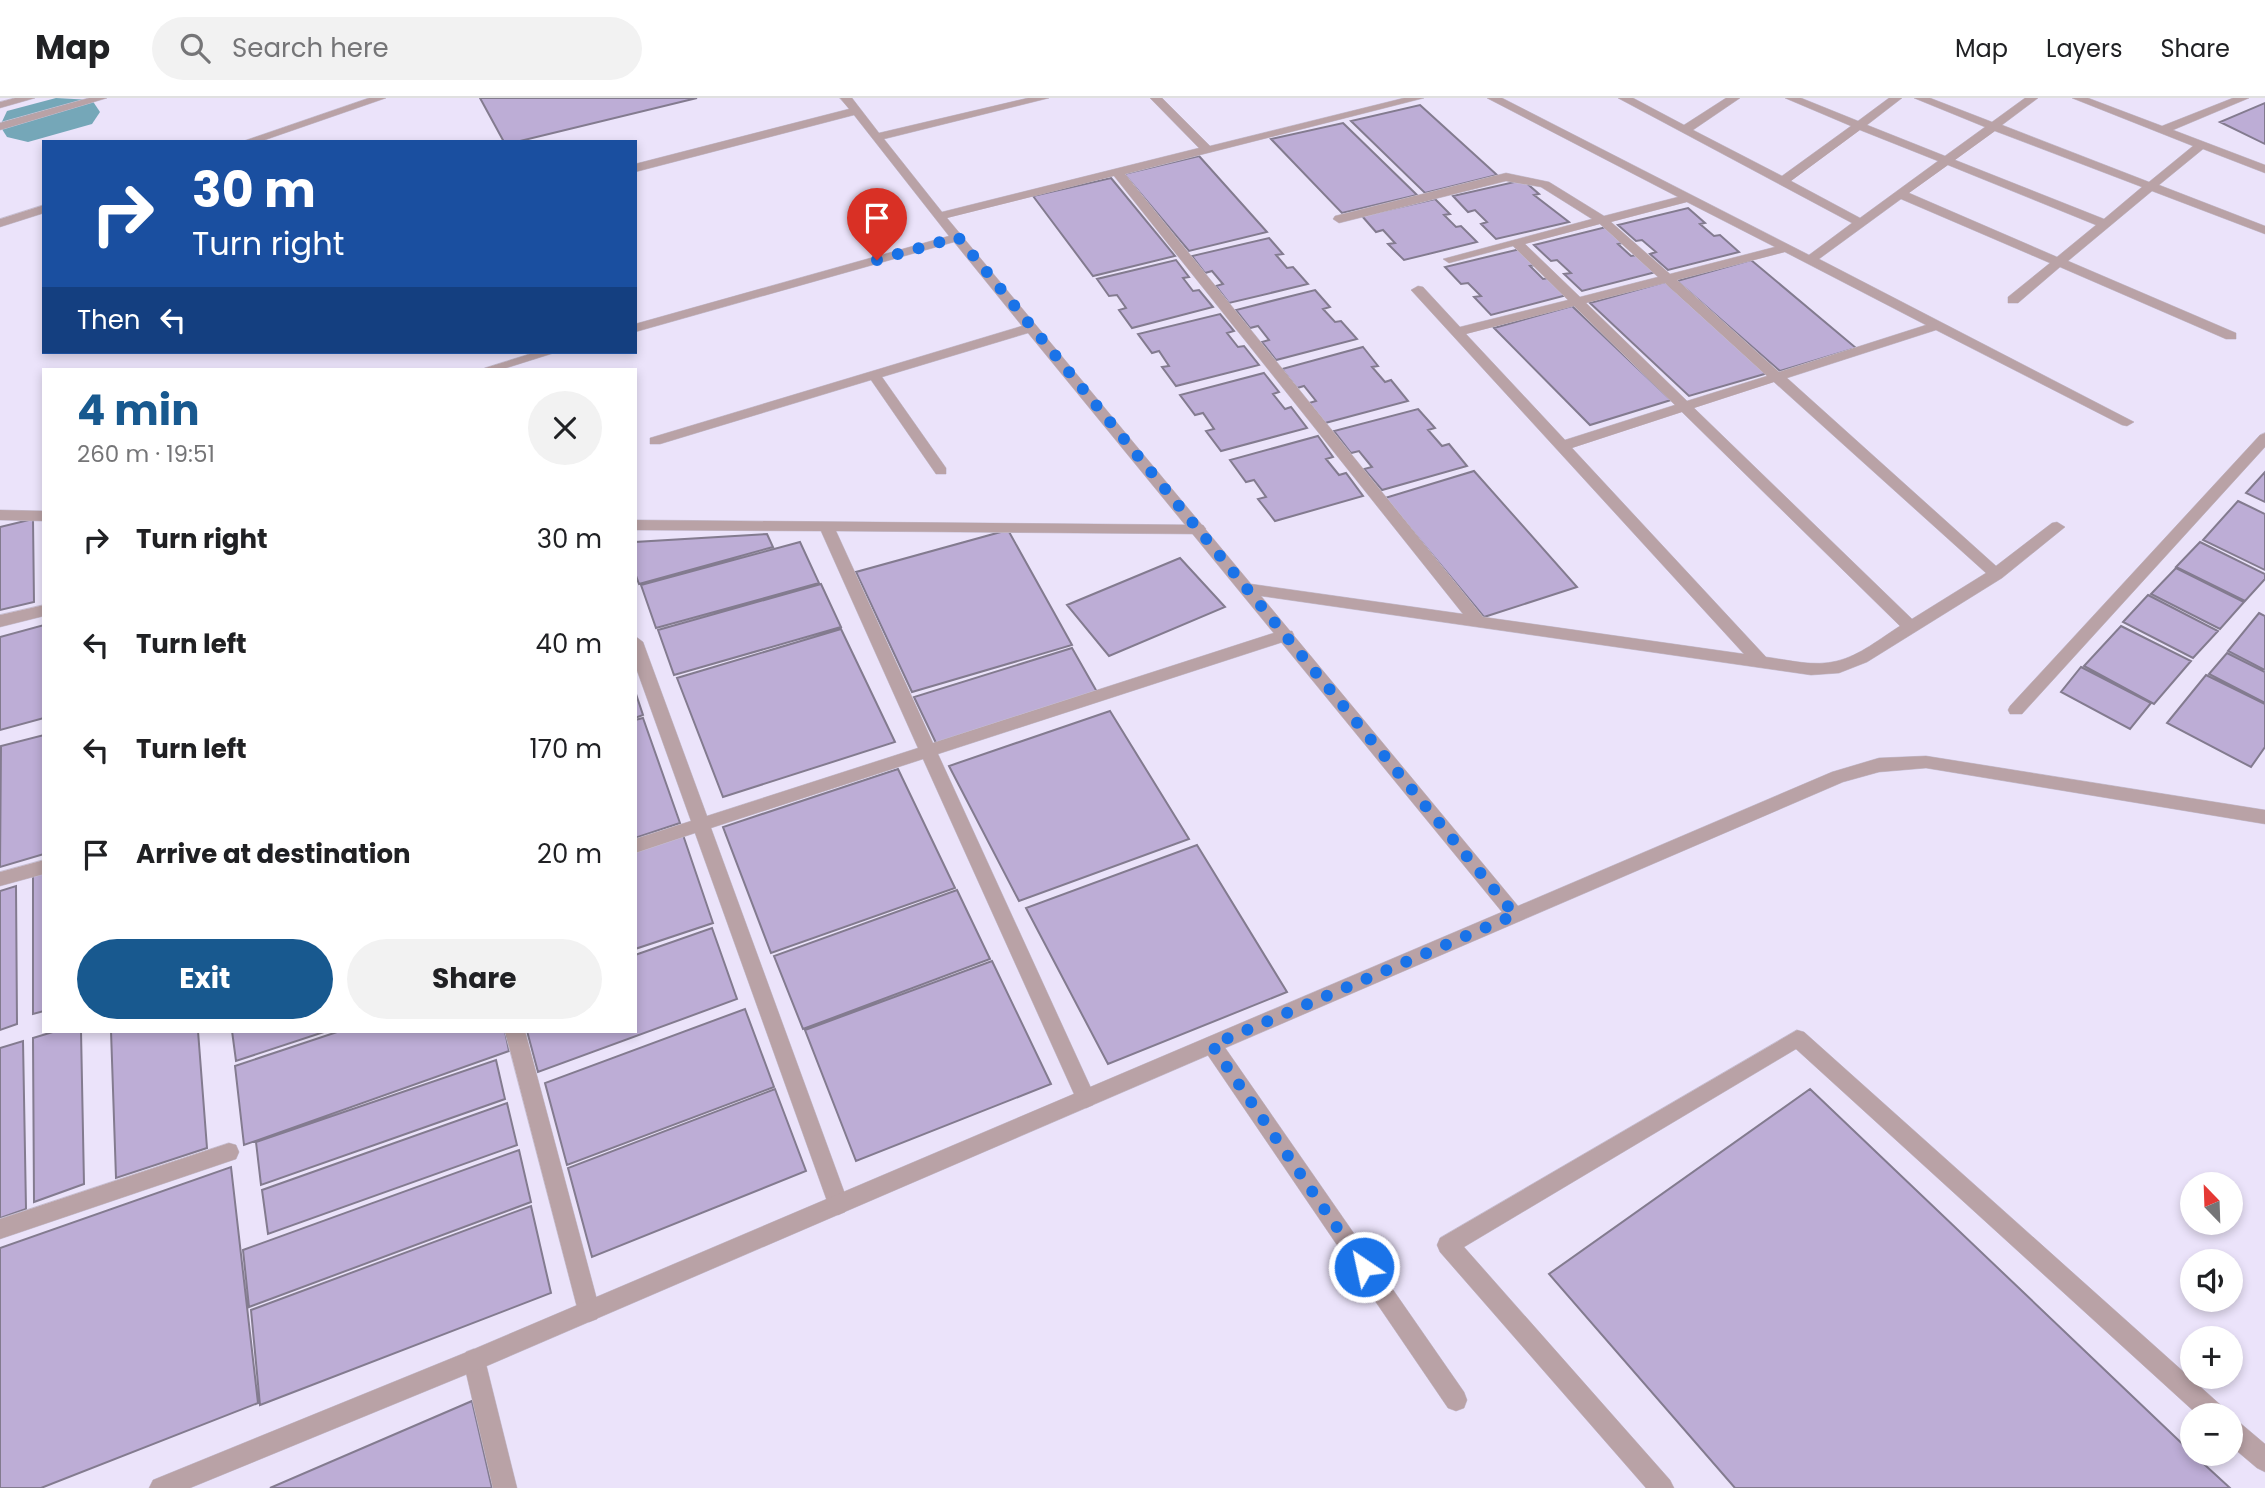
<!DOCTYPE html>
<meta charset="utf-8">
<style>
:root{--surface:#fff;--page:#f2f2f2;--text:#202124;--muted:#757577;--line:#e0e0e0;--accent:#18598f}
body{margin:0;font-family:Poppins,sans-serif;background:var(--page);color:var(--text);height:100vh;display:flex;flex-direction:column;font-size:26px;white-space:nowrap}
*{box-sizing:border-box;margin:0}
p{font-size:23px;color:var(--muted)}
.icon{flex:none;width:38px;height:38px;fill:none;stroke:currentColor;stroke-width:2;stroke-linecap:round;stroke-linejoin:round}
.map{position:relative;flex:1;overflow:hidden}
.details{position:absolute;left:42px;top:270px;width:595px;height:665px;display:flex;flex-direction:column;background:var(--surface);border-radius:0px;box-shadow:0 4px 10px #0003}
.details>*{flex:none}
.top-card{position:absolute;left:42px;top:42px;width:595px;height:214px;border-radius:0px;box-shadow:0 4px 10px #0003;background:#1a4fa0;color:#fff;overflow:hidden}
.needle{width:46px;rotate:337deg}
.tools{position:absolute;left:2180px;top:1074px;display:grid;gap:14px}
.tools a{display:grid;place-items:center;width:63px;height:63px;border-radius:50%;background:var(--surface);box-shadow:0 4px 10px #0003;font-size:35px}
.pin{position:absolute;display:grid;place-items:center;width:60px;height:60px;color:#fff;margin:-72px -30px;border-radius:50% 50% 50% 0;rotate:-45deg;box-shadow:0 0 7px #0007}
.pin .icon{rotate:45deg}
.me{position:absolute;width:77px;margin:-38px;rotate:326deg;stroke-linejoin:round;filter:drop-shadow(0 0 5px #0008)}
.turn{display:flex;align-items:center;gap:24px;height:147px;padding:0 35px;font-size:32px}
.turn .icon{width:91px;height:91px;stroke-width:2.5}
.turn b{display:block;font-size:49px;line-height:60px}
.then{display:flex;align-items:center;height:66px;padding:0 35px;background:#0003;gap:14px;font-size:26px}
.round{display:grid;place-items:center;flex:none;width:74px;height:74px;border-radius:37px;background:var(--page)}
.headline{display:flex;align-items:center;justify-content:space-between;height:119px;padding:0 35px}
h1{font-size:42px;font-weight:700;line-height:52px;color:var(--accent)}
.button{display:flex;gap:14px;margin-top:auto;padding:14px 35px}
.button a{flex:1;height:80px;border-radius:42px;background:var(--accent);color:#fff;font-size:28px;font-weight:700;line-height:80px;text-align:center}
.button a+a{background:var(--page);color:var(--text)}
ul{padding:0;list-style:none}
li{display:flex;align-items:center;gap:21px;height:105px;padding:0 35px}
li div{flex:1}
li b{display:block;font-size:26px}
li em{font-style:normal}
header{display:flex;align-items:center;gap:42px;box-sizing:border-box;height:98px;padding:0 35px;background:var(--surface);border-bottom:2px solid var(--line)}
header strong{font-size:33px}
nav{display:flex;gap:38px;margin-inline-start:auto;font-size:24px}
.search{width:490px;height:63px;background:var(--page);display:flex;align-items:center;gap:18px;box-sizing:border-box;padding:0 24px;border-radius:38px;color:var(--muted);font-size:26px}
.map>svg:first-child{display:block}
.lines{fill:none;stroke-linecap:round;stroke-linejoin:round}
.river{fill:#75a7b8;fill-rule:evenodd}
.building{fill:#bdadd6;stroke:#837b8f;stroke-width:2}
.lane-casing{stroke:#c7c0d4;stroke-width:1}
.street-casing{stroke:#c7c0d4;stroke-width:1}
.lane{fill:#b9a2a6;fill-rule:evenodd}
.street{fill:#b9a2a6;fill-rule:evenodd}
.route{stroke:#1a73e8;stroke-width:12;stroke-dasharray:0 21.6}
</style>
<header>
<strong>Map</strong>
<div class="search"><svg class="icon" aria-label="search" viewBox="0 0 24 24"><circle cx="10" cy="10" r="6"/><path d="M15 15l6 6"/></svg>Search here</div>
<nav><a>Map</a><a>Layers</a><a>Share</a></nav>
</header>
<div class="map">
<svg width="2265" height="1390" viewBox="0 0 2265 1390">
<rect width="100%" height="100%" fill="#ebe3fa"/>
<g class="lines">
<path class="river" d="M56,0L92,2L100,14L92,26L28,44L7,39L0,28L7,13Z"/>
</g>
<path class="building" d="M480,0H697L516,44H504Z
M2265,5V46L2220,24Z
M1420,7L1497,77L1425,95L1351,23Z
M1343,25L1417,97L1342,115L1271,41Z
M1199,58L1267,134L1189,153L1124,76Z
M1111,80L1175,158L1093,178L1033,98Z
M1523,82L1539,96L1534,97L1569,124L1496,141L1481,126L1487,124L1475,112L1468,114L1453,98Z
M1435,101L1450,116L1444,117L1456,129L1461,128L1477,144L1404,162L1388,146L1395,145L1383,132L1376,134L1362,118Z
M1688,110L1705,125L1700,126L1714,138L1720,137L1739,154L1668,172L1650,156L1656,154L1642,142L1636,143L1618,127Z
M1606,129L1623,145L1618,146L1631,158L1637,157L1656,174L1582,193L1564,176L1571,175L1557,162L1551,163L1534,147Z
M1269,140L1283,156L1276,157L1287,170L1293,169L1308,186L1229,205L1216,188L1223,186L1212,173L1205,175L1192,158Z
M1520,151L1536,167L1530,168L1543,181L1549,180L1567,197L1491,217L1474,199L1481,198L1468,185L1461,186L1445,169Z
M1176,162L1189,179L1183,180L1193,193L1199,192L1213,209L1132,230L1119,212L1126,210L1117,197L1109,198L1097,181Z
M1751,162L1856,250L1780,273L1677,183Z
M1665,184L1768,275L1689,298L1590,205Z
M1315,192L1330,209L1323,211L1335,224L1341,223L1357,241L1276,262L1262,244L1269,242L1258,228L1250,230L1236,212Z
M1572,208L1671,302L1590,327L1494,230Z
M1220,216L1234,233L1227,235L1238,249L1244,248L1259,267L1176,288L1162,269L1169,268L1159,253L1152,255L1138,236Z
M1363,249L1378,268L1372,269L1385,284L1391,282L1408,303L1325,325L1309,305L1316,303L1304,288L1297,290L1282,271Z
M1264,275L1279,294L1273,296L1285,311L1291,309L1307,330L1221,353L1206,333L1214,331L1203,315L1195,317L1180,297Z
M1418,311L1435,330L1428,332L1442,348L1449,346L1467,368L1382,392L1364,371L1372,369L1359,353L1351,355L1334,333Z
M1318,338L1333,359L1326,361L1339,377L1346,375L1363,398L1275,423L1258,401L1266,399L1254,382L1246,384L1230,362Z
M1474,373L1577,489L1484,519L1385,400Z
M2265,374V404L2246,395Z
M2238,403L2265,416V472L2203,442Z
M33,421L34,504L0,512V429Z
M1008,432L1072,547L912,594L856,474Z
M767,436L773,449L639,486L635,475V444Z
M800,444L819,485L656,530L641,487Z
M2200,444L2265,476V481L2245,503L2176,469Z
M1180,460L1225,509L1109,558L1067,507Z
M2176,470L2244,504L2220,531L2151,496Z
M821,486L841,529L674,577L658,532Z
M2148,497L2218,533L2193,560L2123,524Z
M2259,515L2265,518V572L2228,553Z
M44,527V620L0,632V539Z
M2121,528L2191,563L2154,606L2084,568Z
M841,531L895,644L723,699L677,580Z
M1072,550L1097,594L936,645L914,599Z
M2227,555L2265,574V605L2209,576Z
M2081,569L2151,605L2130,631L2061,594Z
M2206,577L2265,606V649L2251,669L2167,625Z
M635,593L643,617L635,620Z
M1110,613L1189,741L1019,803L949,668Z
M643,620L680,725L635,740V622Z
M44,637V756L0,769L1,648Z
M898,671L955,790L771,855L723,729Z
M682,734L713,825L635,851V749Z
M1197,747L1287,894L1108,966L1026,810Z
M44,774V913L33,916V777Z
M16,788L17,926L0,932V793Z
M957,792L990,861L803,931L774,858Z
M712,830L737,901L538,974L527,933H635V857Z
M992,863L1051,986L856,1063L805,932Z
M745,911L774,989L567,1067L545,985Z
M56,933H81L84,1086L34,1104L33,940Z
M111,933H198L207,1050L116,1080Z
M232,933H327L236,963Z
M340,933H505L509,953L244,1047L235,968Z
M23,943L26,1111L0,1120V950Z
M496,962L505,1001L261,1087L256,1044Z
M775,991L806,1073L592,1159L568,1070Z
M1810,991L2193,1356L2230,1390H1735L1549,1176Z
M507,1005L517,1047L268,1136L262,1092Z
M519,1052L531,1104L249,1209L243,1152Z
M231,1069L258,1305L41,1390H0V1150Z
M531,1108L551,1195L260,1307L251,1212Z
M472,1303L492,1390H270Z"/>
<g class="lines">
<g class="lane-casing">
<path id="lane" d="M0,412L44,413V423L0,422Z
M635,422L1203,427L1206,431L1198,436L836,433L933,645L1280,533H1292L1294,537L1292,541L938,656L1096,1001L1093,1007L1086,1010L1079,1007L923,661L711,730L849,1107L845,1114L838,1117L831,1114L695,735L635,755V741L691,723L635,567V538L643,544L707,718L918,650L821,433L635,432Z
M44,507V518L0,529V517Z
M44,762V776L0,788V774Z
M505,933H525L600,1213L597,1221L589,1224L581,1221L578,1213Z
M1212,938L1219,941L1464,1294L1467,1302L1464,1310L1456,1313L1448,1310L1205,953L1202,947L1205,941Z
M229,1045L236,1047L239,1054L236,1061L0,1141V1121Z
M474,1251L482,1254L485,1262L517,1390H493L463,1262L466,1254Z"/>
</g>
<g class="street-casing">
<path id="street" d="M15,0H35L0,10V4Z
M89,0H107L0,32V25Z
M369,0H386L259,44H241Z
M840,0H852L879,35L1028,0H1049L884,41L942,114L1199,50L1150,0H1162L1210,48L1404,0H1424L1125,76L1483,519L1744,556L1411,192L1418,188L1423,189L1460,229L1568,202L1513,148L1449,165L1443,161L1592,121L1541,89L1506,83L1339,125L1333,121L1335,118L1506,75L1549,84L1604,118L1678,99L1487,0H1502L1809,157L1852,125L1618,0H1633L1684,27L1726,0H1740L1693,32L1782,78L1851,28L1785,0H1801L1858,23L1889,0H1902L1867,27L1945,58L1985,29L1914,0H1930L1992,24L2025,0H2038L2002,27L2149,84L2193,48L2072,0H2088L2162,28L2233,0H2249L2173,32L2265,67V75L2203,51L2159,87L2265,128V136L2152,93L2068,163L2236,235V241H2226L2060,169L2018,205H2008V199L2050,165L1901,101L1819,161L2134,324L2127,328L2122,327L1936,232L1787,280L1996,468L2052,425L2057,424L2065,429L2002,480L1867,564L1839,575L1811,577L1261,498L1518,808L1832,674L1879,660L1926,658L2265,712V726L1926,670L1879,674L1843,684L482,1270L190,1390H149L153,1382L467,1254L1502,814L1028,235L882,279L946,370V376H936L871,282L660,346H650V340L1022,228L954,144L635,234V226L949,138L854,17L635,74V66L849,11ZM1860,32L1938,63L1860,120L1791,83ZM1995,33L2142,89L2104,121L1955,62ZM1948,67L2096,127L2057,159L1909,95ZM1114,78L1463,516L1251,486L947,120ZM1687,104L1775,149L1670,176L1611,124ZM1600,126L1658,179L1580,199L1525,146ZM1785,154L1926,227L1779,274L1677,182ZM1665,185L1767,278L1687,303L1586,205ZM1574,208L1675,307L1565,342L1466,236ZM1774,284L1986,475L1912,521L1694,310ZM1682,314L1900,528C1881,540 1859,558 1837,563C1814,569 1789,562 1766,559L1572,350Z
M44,107V115L0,129V121Z
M536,254H557L503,271L485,270Z
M2265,335V349L2022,616H2010L2008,612L2010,608L2260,337Z
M1797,932L1804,934L2224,1310L2227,1318H2199L1796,951L1464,1149L1670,1382L1674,1390H1646L1440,1154L1437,1147L1440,1140Z
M2231,1321L2239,1324L2265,1346V1374L2257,1370L2231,1348Z"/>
</g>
<use href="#lane" class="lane"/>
<use href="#street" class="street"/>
</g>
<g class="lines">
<path class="route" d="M877,162L958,139L1515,817L1212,947L1364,1169"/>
</g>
</svg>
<div class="tools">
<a><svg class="needle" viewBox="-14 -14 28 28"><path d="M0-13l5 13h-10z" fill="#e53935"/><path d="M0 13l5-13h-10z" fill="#757577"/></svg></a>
<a><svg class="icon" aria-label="sound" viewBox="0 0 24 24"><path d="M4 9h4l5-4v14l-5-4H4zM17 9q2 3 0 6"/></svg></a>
<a>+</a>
<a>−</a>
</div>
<div class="pin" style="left:877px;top:162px;background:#d93025"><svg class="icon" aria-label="arrive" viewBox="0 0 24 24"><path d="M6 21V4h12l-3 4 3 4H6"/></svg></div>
<svg class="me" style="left:1364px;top:1169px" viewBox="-20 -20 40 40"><circle r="17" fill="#1a73e8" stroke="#fff" stroke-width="3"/><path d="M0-11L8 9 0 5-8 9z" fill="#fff"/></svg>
<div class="top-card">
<div class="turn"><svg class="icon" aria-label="right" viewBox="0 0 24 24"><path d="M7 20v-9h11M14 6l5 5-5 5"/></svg><div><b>30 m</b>Turn right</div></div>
<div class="then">Then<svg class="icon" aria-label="left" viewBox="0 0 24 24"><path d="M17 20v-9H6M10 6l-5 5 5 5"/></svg></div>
</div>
<section class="details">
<div class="headline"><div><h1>4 min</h1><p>260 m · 19:51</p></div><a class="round"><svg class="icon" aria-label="close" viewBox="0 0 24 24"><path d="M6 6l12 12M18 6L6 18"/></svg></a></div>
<ul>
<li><svg class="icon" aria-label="right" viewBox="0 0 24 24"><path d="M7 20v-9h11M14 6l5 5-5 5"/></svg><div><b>Turn right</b></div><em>30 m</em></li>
<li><svg class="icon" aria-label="left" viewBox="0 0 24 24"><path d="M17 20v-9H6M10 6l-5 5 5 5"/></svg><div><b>Turn left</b></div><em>40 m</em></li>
<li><svg class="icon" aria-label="left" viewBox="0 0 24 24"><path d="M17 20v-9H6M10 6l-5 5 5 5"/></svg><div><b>Turn left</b></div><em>170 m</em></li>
<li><svg class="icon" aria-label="arrive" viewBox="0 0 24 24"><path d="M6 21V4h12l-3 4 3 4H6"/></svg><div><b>Arrive at destination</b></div><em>20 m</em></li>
</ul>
<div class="button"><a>Exit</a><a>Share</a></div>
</section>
</div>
